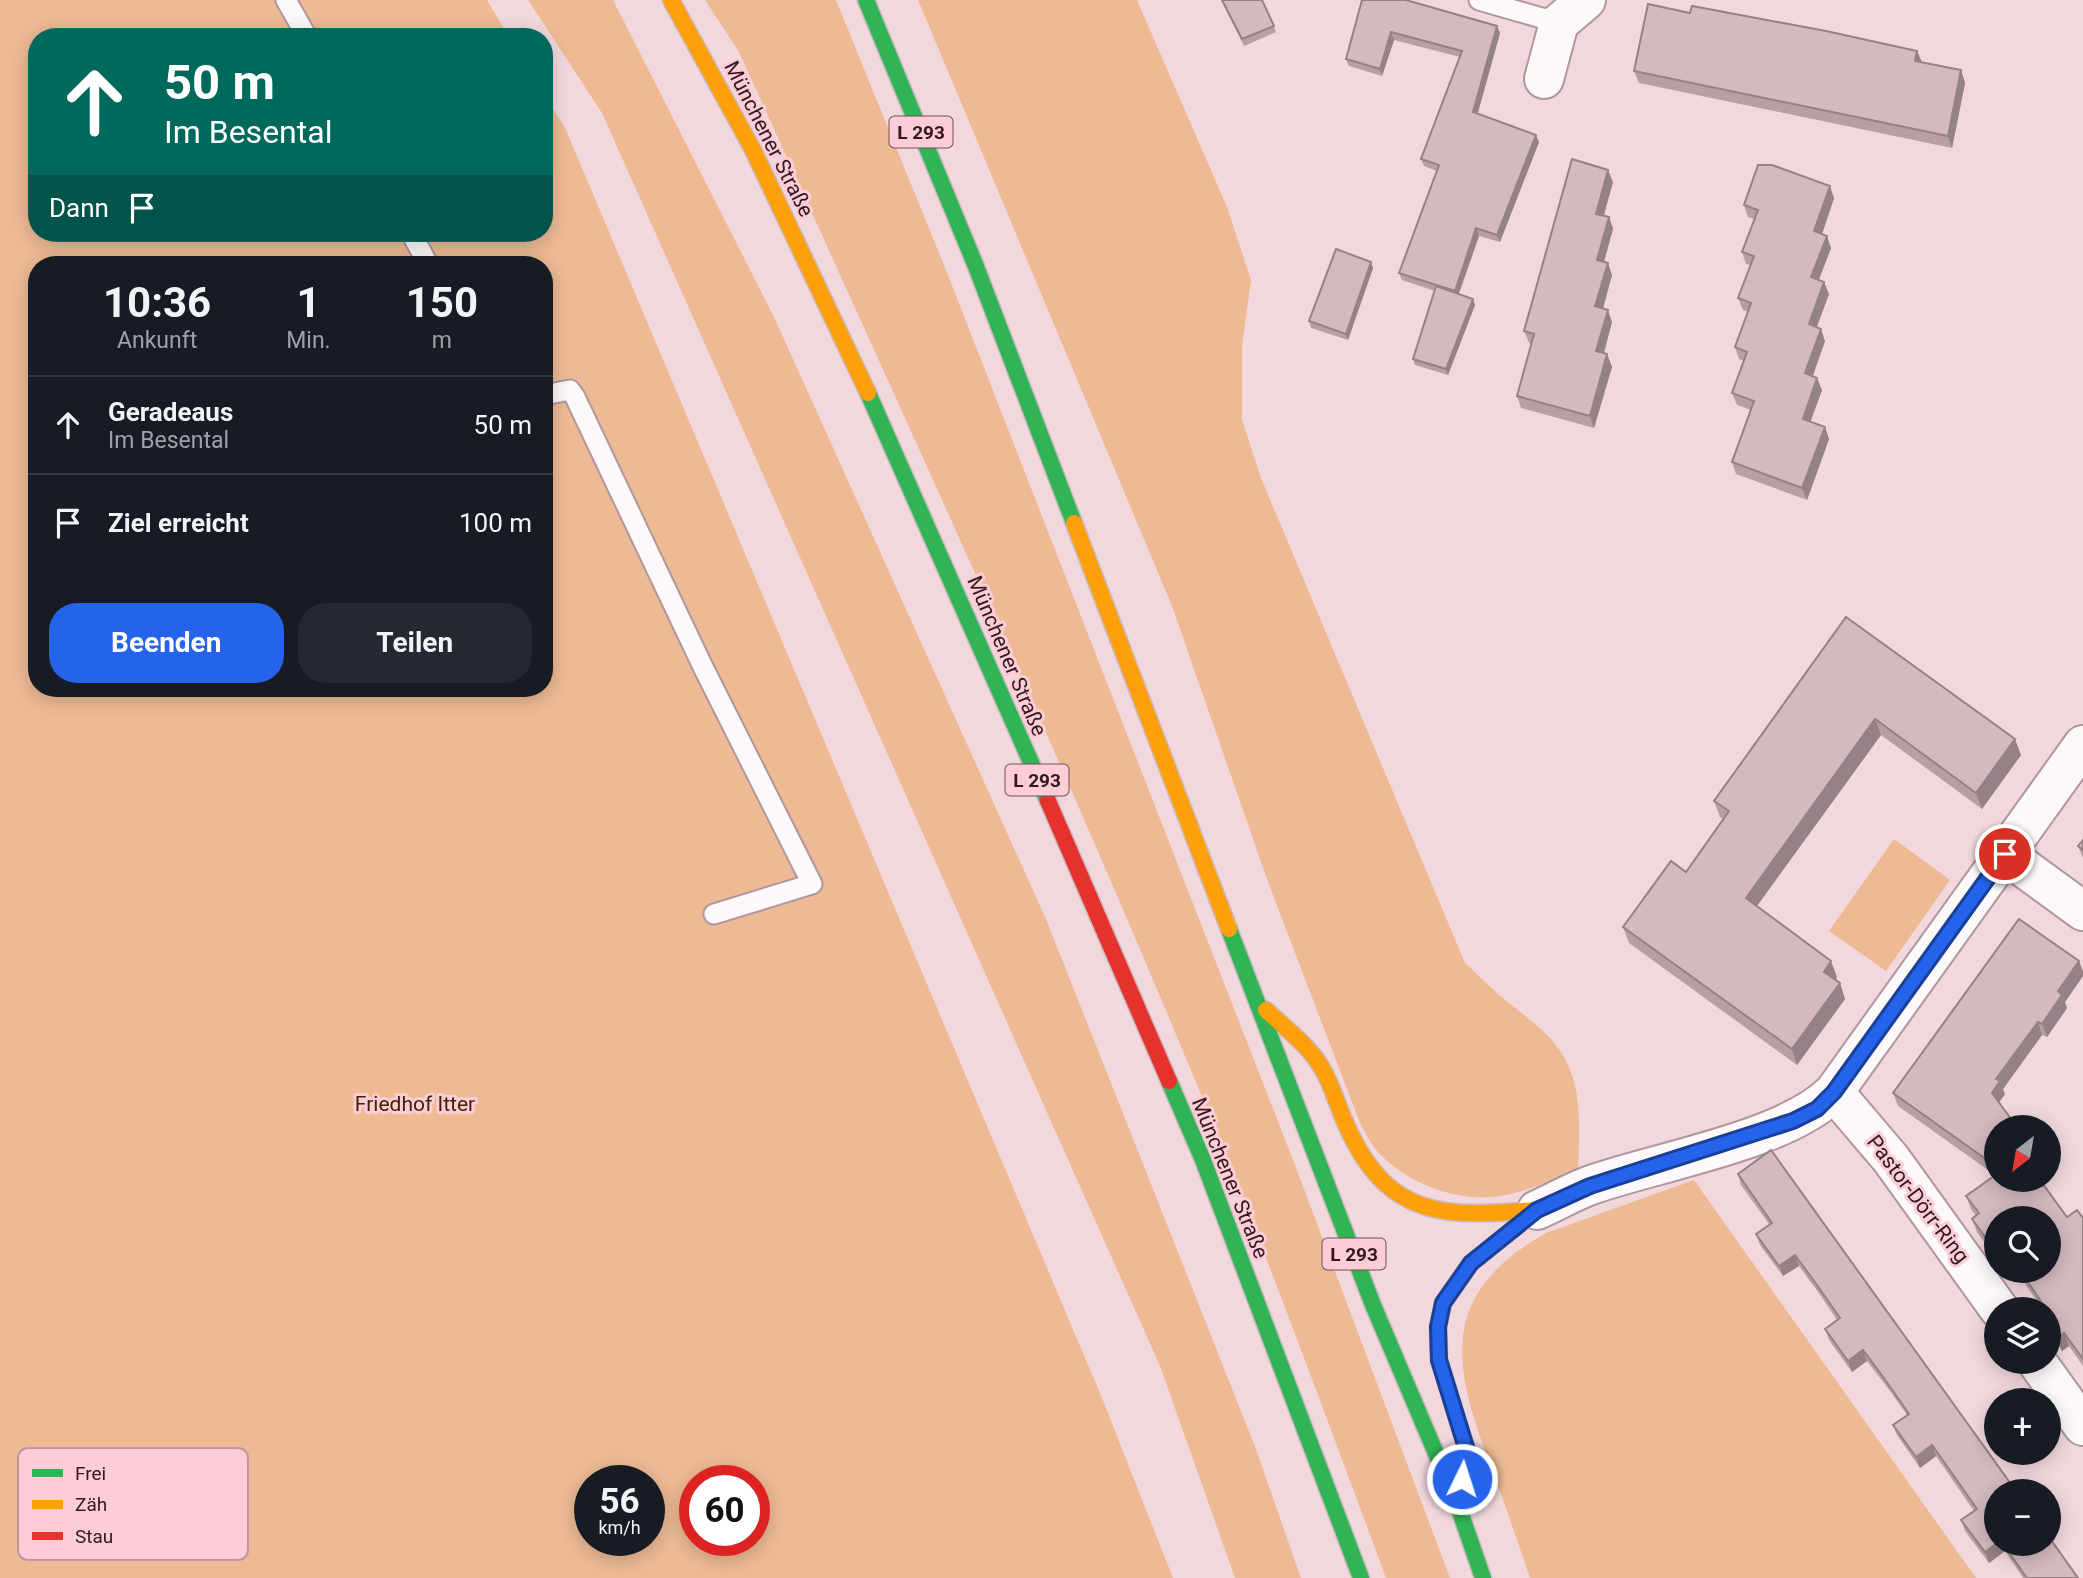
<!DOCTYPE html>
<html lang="de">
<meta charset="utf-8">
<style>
:root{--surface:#171b24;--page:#242831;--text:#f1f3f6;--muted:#9ea1a6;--line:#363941;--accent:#2563eb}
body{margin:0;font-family:Roboto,sans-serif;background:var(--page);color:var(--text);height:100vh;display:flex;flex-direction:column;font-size:26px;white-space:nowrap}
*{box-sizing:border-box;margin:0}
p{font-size:23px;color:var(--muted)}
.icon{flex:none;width:38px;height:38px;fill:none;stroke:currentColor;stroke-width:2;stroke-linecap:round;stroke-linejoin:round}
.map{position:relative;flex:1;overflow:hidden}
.drawer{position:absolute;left:28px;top:256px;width:525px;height:441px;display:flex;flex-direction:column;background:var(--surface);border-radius:28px;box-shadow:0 4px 18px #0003}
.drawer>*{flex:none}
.banner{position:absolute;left:28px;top:28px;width:525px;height:214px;border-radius:28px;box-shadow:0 4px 18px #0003;background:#00695c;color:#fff;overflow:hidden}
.needle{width:46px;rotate:211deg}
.tools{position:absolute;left:1984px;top:1115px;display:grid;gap:14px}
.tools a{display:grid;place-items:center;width:77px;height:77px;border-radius:50%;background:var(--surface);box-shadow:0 4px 18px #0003;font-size:35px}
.speed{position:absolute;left:574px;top:1465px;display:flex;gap:14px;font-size:35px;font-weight:700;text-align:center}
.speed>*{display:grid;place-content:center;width:91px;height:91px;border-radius:50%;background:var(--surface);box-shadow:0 4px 18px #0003;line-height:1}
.speed small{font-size:18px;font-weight:400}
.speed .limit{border:10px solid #d22;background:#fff;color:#111}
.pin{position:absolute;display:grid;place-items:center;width:60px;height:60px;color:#fff;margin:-30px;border:4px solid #fff;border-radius:50%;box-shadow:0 2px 7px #0007}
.me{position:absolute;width:77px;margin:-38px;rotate:4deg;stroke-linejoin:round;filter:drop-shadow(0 0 5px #0008)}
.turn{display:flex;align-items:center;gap:24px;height:147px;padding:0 21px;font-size:32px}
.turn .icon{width:91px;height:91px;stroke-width:2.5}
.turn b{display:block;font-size:49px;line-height:60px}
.then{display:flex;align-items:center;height:66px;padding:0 21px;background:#0003;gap:14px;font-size:26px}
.eta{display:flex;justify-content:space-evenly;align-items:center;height:119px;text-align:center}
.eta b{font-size:42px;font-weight:700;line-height:49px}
.cta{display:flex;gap:14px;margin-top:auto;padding:14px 21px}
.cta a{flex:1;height:80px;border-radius:28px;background:var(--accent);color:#fff;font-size:28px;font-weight:700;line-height:80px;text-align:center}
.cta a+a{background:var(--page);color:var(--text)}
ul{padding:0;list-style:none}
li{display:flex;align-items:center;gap:21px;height:98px;padding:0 21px;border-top:2px solid var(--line)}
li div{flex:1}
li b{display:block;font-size:26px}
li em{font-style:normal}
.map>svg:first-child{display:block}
.green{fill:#edba94;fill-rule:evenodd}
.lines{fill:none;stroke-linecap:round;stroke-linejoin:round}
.lane-casing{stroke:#af979c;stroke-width:23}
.street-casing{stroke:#af979c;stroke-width:42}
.fast-casing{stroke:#cababe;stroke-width:19}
.slow-casing{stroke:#cababe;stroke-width:19}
.jam-casing{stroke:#cababe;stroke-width:19}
.lane{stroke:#fdf9fa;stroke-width:19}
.street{stroke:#fdf9fa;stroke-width:38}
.fast{stroke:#30b455;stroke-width:16}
.slow{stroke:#ff9f0a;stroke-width:16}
.jam{stroke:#e5322d;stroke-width:16}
.wall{fill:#b6a0a4}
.shaded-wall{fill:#948286}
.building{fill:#d4babf;stroke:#948286;stroke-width:2}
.route-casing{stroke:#184099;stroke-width:18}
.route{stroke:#2563eb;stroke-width:12}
.labels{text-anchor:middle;stroke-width:6;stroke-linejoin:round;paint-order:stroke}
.shield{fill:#fccdd7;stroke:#704e56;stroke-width:2}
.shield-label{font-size:19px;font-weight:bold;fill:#34181f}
.street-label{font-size:21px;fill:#34181f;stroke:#fccdd7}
.park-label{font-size:21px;fill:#422300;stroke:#fccdd7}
.key{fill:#fccdd7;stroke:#c097a0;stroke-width:2}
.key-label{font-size:19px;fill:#34181f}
</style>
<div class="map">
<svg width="2083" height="1578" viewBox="0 0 2083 1578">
<rect width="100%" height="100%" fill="#f2d8dd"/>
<path class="green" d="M0,0H487L509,37H37V233H544V94L566,130L1102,1398L1173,1578H0ZM37,264H544V688H37ZM590,1480H649V1540H590ZM695,1480H754V1540H695Z
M528,0H613L774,317L1046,919L1254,1444L1301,1578H1235L1160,1366L602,113Z
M705,0H836L946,270L1295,1165L1450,1578H1386C1324,1411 1263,1244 1195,1080C1051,733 893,393 739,52Z
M918,0H1137L1227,207L1251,280L1242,346V420L1261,478L1465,963C1480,976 1493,991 1509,1003C1534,1023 1562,1042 1572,1075C1582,1106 1579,1139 1578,1171C1554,1179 1530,1190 1506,1195C1462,1205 1406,1184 1377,1151C1370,1143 1365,1132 1360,1123L1268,882L1172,606Z
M1894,839L1950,880L1886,971L1829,931Z
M1694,1180L1976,1578H1530C1518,1543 1506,1507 1493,1472C1454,1370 1434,1296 1546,1233Z"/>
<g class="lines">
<g class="lane-casing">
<path id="lane" d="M286,0L307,37
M1479,0L1559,23
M411,233L428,264
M544,395L570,390L575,397L703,667L812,884L714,914"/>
</g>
<g class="street-casing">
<path id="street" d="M1544,79L1559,23L1586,0
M2005,854L2083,911
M1834,1092L1891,1159L1999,1309
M1537,1210C1555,1202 1572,1192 1591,1185C1659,1161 1785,1141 1834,1092L2083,745
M2037,1362L2083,1426"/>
</g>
<g class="fast-casing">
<path id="fast" d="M866,0L975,264L1074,523
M868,393L1048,801
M1229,929L1373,1305L1457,1503L1483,1578
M1169,1081L1203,1160L1361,1578
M1457,1503L1468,1454L1439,1360L1438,1327L1443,1303L1471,1263L1537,1210"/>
</g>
<g class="slow-casing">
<path id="slow" d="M671,0L753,150L868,393
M1074,523L1229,929
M1266,1010C1283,1026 1302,1040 1316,1059C1332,1081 1337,1107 1349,1131C1391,1221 1450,1217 1537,1210"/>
</g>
<g class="jam-casing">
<path id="jam" d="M1048,801L1169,1081"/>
</g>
<use href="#lane" class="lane"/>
<use href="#street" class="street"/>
<use href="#fast" class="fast"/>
<use href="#slow" class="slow"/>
<use href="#jam" class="jam"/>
</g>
<path class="wall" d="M1221,0H1262L1276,32L1244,46Z
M1362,0L1500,33L1478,113L1539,142L1500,242L1479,236L1459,294L1473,299L1475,305L1448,375L1415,365L1413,359L1435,291L1402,280L1399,273L1437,171L1424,166L1421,159L1460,57L1394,40L1382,76L1349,66L1346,59Z
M1690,13L1917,51L1922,62L1961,70L1965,83L1952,148L1639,83L1634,71Z
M1613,182L1603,215L1609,217L1613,229L1604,262L1612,275L1603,308L1612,322L1604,353L1607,354L1612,367L1594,428L1521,408L1517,396L1531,344L1529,343L1524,331Z
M1834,198L1822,234L1831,248L1819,280L1829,294L1817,327L1825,341L1813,376L1822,390L1810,422L1825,427L1829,439L1807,500L1736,474L1732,462L1751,410L1737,405L1732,393L1744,361L1739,359L1735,347L1748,312L1743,310L1738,298L1751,265L1746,264L1742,252L1754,219L1748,217L1744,205Z
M1373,268L1348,340L1311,328L1309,321Z
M1846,617L2021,755L1982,809L1881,735L1757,906L1837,977L1835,980L1840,983L1845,999L1797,1065L1629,943L1623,927L1686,872L1723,819L1720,817L1714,801Z
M2083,840V858L2078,846Z
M2079,961L2083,972V976L2065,1002L2067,1008L2047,1037L2042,1035L2003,1089L2005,1094L1999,1103L1997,1127V1180L2067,1217L2083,1218V1366L2069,1346L2062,1351L2049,1333V1309L2042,1308L2015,1270H2049L1997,1218L1996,1258L1977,1232L1972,1219L1976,1216L1971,1209L1966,1196L1995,1175L1898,1106L1893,1093Z
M1771,1150L1997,1544H2049L2078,1578H2023L2005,1551L1989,1563L1965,1531L1961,1520L1974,1511L1936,1456L1920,1468L1897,1435L1893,1425L1907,1415L1890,1391L1867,1361L1852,1372L1829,1340L1825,1329L1837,1320L1821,1296L1799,1266L1783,1276L1760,1245L1756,1234L1769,1224L1741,1185L1738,1174Z"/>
<path class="shaded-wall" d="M1497,26L1500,33L1476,119L1473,112Z
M1391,32L1394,40L1382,76L1380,69Z
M1917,51L1922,63L1915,61Z
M1961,70L1965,83L1952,148L1948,136Z
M1536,135L1539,142L1500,242L1497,235Z
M1608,170L1613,182L1601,226L1596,214Z
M1830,186L1834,198L1819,243L1814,231Z
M1609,217L1613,229L1601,272L1597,260Z
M1476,228L1479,236L1457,298L1455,291Z
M1827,236L1831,248L1815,289L1811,277Z
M1371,262L1373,268L1348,340L1346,334Z
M1608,263L1612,275L1600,319L1595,306Z
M1824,282L1829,294L1813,336L1809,324Z
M1473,299L1475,305L1448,375L1446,369Z
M1608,310L1612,322L1601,363L1596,351Z
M1821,329L1825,341L1809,385L1805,373Z
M1607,354L1612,367L1594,428L1590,416Z
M1817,378L1822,390L1807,431L1803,419Z
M1825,427L1829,439L1807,500L1802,488Z
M1875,719L1881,735L1751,914L1746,898Z
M2015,739L2021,755L1982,809L1976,793Z
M1831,961L1837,977L1830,988L1824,972Z
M2079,961L2083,972V976L2065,1002L2067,1008L2047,1037L2042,1024L2058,991Z
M1840,983L1845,999L1797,1065L1792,1049Z
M2038,1022L2042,1035L2003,1089L2005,1094L1996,1106L1992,1093L1996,1079Z
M1997,1240V1258H1996L1991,1245Z
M1795,1255L1799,1266L1783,1276L1779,1266Z
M2064,1333L2069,1346L2062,1351L2057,1338Z
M1863,1350L1867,1361L1852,1372L1848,1361Z
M1932,1445L1936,1456L1920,1468L1916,1457Z
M1997,1543L2002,1544L2005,1551L1989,1563L1985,1552Z"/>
<path class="building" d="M1222,0H1262L1274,26L1242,39Z
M1362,0H1406L1497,26L1473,112L1536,135L1497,235L1476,228L1455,291L1399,273L1439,165L1421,159L1462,51L1391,32L1380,69L1346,59Z
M1648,4L1690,13L1692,6L1826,31L1917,51L1915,61L1961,70L1948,136L1634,71Z
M1572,159L1608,170L1596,214L1609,217L1597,260L1608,263L1595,306L1608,310L1596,351L1607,354L1590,416L1517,396L1534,334L1524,331Z
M1758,165H1772L1830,186L1814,231L1827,236L1811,277L1824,282L1809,324L1821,329L1805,373L1817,378L1803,419L1825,427L1802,488L1732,462L1754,401L1732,393L1747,352L1735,347L1751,303L1738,298L1754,256L1742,252L1758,210L1744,205Z
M1336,249L1371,262L1346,334L1309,321Z
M1436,286L1473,299L1446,369L1413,359Z
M1846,617L2015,739L1976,793L1875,719L1746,898L1831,961L1824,972L1840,983L1792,1049L1623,927L1671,861L1686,872L1729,811L1714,801Z
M2083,840V850L2078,846Z
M2019,919L2079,961L2058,991L2062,995L2042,1024L2038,1022L1996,1079L2000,1081L1992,1093L2017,1127H1997V1167L1893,1093Z
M1771,1150L2016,1491H1997V1543L1985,1552L1961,1520L1977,1509L1932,1445L1916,1457L1893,1425L1909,1414L1886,1381L1863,1350L1848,1361L1825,1329L1840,1318L1817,1285L1795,1255L1779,1266L1756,1234L1772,1223L1738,1174Z
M1997,1174V1180H2040L2067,1217L2077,1210L2083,1218V1359L2064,1333L2057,1338L2049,1326V1309H2041L2044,1306L2020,1270H2049V1218H1997V1240L1991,1245L1972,1219L1979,1213L1966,1196Z
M2049,1537L2078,1578H2027L2003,1544H2049Z"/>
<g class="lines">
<g class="route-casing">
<path id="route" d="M1462,1479L1468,1454L1439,1360L1438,1327L1443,1303L1471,1263L1537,1210L1590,1186L1793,1121L1817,1109L1834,1092L2005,854"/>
</g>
<use href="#route" class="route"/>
</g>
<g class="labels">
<g class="shield">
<rect x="889.5" y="116.5" width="63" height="31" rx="5"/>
<rect x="1005.5" y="764.5" width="63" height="31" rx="5"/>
<rect x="1322.5" y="1238.5" width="63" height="31" rx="5"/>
</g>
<g class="shield-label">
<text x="921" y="139">L 293</text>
<text x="1037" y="787">L 293</text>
<text x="1354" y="1261">L 293</text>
</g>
<g class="street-label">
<text transform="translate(769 139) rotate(63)" y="7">Münchener Straße</text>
<text transform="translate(1007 656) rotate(67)" y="7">Münchener Straße</text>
<text transform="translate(1230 1178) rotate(68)" y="7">Münchener Straße</text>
<text transform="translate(1918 1199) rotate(53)" y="7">Pastor-Dörr-Ring</text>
</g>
<g class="park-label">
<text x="415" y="1111">Friedhof Itter</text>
</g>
</g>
<rect x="18" y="1448" width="230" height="112" rx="10" class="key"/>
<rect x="32" y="1469" width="31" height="8" fill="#30b455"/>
<rect x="32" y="1500" width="31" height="9" fill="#ff9f0a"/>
<rect x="32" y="1532" width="31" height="8" fill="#e5322d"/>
<g class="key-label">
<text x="75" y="1480">Frei</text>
<text x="75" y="1511">Zäh</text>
<text x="75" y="1543">Stau</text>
</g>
</svg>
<div class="tools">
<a><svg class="needle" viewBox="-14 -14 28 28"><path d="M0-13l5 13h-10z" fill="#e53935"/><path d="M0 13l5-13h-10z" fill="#9ea1a6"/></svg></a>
<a><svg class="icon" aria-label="search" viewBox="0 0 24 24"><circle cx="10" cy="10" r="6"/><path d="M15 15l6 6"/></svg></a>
<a><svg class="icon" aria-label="layers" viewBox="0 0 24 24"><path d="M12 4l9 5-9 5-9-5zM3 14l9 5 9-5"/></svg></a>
<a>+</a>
<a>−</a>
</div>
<div class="speed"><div>56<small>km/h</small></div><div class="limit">60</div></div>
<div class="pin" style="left:2005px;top:854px;background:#d93025"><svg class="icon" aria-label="arrive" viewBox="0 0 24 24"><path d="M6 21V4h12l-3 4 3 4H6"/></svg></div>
<svg class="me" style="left:1462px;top:1479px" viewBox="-20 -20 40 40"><circle r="17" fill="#2563eb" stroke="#fff" stroke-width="3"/><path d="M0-11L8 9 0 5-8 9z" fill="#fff"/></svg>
<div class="banner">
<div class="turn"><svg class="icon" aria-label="ahead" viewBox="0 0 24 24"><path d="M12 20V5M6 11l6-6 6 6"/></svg><div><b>50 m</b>Im Besental</div></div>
<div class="then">Dann<svg class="icon" aria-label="arrive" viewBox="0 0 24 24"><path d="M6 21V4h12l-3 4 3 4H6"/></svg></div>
</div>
<section class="drawer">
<div class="eta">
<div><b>10:36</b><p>Ankunft</p></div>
<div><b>1</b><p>Min.</p></div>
<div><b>150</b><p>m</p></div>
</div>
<ul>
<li><svg class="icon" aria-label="ahead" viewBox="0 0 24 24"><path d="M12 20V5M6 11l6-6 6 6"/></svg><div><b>Geradeaus</b><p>Im Besental</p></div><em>50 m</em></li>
<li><svg class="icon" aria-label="arrive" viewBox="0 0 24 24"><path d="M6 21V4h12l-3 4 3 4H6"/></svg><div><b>Ziel erreicht</b></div><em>100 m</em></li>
</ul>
<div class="cta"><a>Beenden</a><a>Teilen</a></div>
</section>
</div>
